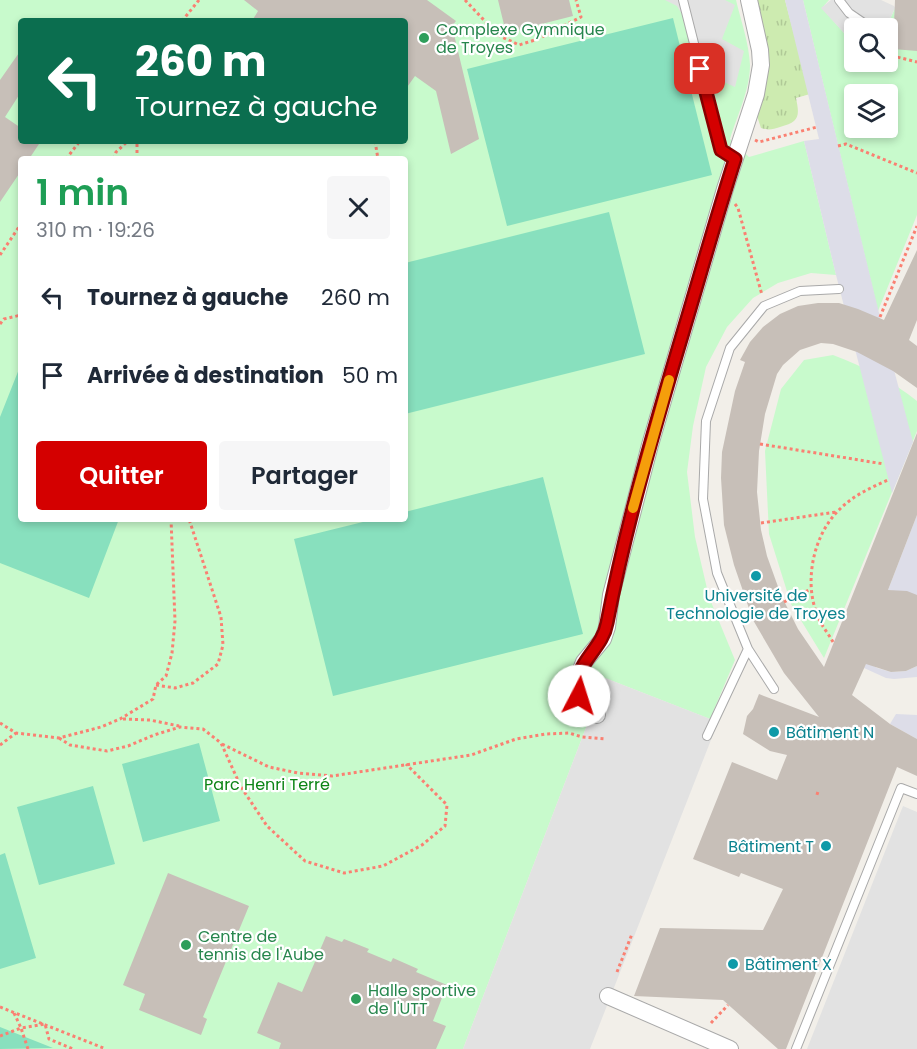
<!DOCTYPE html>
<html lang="fr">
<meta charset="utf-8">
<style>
:root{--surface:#fff;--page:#f6f6f7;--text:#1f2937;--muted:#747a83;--accent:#d40000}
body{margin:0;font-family:Poppins,sans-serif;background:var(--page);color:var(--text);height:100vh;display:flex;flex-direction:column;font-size:22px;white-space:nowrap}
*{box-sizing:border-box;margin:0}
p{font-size:20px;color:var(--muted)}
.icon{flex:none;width:33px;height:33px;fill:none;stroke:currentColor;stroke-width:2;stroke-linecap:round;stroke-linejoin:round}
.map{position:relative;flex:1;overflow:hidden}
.side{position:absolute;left:18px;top:156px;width:390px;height:366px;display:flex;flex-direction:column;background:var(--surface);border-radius:6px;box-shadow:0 3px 9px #0003}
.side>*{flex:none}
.guide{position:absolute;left:18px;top:18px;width:390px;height:126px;border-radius:6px;box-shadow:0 3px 9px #0003;background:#0b6e4f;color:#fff;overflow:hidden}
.tools{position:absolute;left:844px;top:18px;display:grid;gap:12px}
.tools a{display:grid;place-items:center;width:54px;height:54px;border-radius:6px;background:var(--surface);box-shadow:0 3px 9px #0003;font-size:30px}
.pin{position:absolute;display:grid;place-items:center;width:51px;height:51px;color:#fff;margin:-26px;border-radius:12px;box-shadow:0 3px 9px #0006}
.me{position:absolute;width:66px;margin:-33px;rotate:5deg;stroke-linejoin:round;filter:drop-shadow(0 0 4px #0008)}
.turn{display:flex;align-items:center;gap:21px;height:126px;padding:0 18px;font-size:27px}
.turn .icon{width:78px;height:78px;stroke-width:2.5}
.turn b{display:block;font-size:42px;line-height:51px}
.round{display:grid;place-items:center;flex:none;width:63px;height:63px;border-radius:6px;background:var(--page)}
.overview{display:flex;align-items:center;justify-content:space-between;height:102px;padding:0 18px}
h1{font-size:36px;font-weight:600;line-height:45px;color:#1e9e55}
.action{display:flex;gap:12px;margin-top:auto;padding:12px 18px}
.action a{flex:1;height:69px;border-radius:6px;background:var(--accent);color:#fff;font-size:24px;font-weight:600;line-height:69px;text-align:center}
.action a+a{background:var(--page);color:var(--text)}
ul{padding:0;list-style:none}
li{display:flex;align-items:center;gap:18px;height:78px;padding:0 18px}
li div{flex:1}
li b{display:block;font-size:22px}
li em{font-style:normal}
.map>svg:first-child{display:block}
.grass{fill:url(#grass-tufts)}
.park{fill:#c8facc;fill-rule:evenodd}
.pitch{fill:#88e0be}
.parking{fill:#e2e2e2}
.plaza{fill:#dddde8}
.building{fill:#c7bfb8}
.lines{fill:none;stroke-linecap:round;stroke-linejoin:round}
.service-casing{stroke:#a9a9a9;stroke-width:10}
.minor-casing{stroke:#a9a9a9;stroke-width:18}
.path{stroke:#fa8072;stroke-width:3;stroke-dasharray:3 3;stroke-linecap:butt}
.service{stroke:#fff;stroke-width:8}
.minor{stroke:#fff;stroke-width:16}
.route-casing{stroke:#8a0000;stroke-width:15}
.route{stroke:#d40000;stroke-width:10}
.slow{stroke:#f59e0b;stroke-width:10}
.leisure-dot{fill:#2e9e5b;stroke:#fff;stroke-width:2}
.culture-dot{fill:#0f9aa8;stroke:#fff;stroke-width:2}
.labels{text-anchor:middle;stroke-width:4.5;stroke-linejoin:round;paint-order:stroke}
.leisure-label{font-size:16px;fill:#27864d;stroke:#fff;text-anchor:start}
.culture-label{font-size:16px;fill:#0d838f;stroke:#fff;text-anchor:start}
.park-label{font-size:16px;fill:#0c8416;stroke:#fff}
</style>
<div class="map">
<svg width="917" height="1049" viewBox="0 0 917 1049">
<defs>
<pattern id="grass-tufts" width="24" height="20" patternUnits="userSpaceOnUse" patternTransform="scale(1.5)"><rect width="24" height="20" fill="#cdebb0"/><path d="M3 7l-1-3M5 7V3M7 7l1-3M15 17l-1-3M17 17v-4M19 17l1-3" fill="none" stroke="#b0c997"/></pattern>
</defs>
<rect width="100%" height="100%" fill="#f2efe9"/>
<path class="grass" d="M757,0H785L810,94L796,98C800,117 799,122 780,127C773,129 769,131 761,128L757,116L767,44Z"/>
<path class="park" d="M0,0H736C741,21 749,43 750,65C750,90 737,116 730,139L749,157L804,141L836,275L811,273L778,283L753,298L727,327L706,367L693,426L687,472L695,537L709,597L735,660L710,719L605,678L463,1049H0ZM21,21H405V141H21ZM21,159H405V519H21Z
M803,0H829L822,8L844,33L855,40V62H888V28H886L895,8L917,51V215L878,311ZM855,94H888V128H855Z
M833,355C864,367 891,380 917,401V431L824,658L791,604L769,534L765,451L781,389L804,360Z"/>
<path class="pitch" d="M673,18L712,175L507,226L467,69Z
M609,212L645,354L405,414V263Z
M21,364V519H119L89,598L0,563V417Z
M543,477L583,634L333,696L294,539L375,519H405V512Z
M199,743L220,821L143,842L122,764Z
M93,786L115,864L39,885L17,807Z
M5,853L36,958L0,969V855Z
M0,1027L53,1048L0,1049Z"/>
<path class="parking" d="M665,0H725L735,5L722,39L744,51L735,87L697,70L683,16L677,6Z
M831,0H881L894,6L895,8L886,28H855V40L844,33L821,8Z
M605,678L718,722L590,1049H463Z
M903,806L917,812V1049H807Z"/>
<path class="plaza" d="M785,0H803L880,317L913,442L892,493L836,275L804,141L819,139Z
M917,515V596L888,590Z
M867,662L877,668L891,672L906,671L917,666V677L894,679L886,678L864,668Z
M896,714L917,715V739L890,724Z"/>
<path class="building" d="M244,0H427L456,21L452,26L479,139L451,154L436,91L415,76L405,90V21H252L258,11Z
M498,0H569L573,16L506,33Z
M895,0H917V51L893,49Z
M21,50V92L5,117L21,128V141H41L29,159H21V171L0,202V80Z
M917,250V320L909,340L917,346V388L893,371L857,352L833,344L821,343L800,350L783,365L777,374L765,414L759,451L757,492L761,530L767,556L781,595L798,629L824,667L917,433V515L888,590L907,591L917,595V666L906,671L891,672L866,664L852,695L890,724L917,739V776L897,767L786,1049H778L723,1000L634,996L660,928L763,930L783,889L741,873L739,877L693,859L732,762L777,780L787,755L770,751L743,734L747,716L753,709L759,694L819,717L784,673L753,620L734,565L724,525L721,478L722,452L735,391L745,362L740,360L750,342L763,327L780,314L798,306L818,303H839L858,309L884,320Z
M168,873L249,906L203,1017L207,1019L201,1035L139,1010L145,994L123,985Z
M326,936L342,942L344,939L369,949L367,952L391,962L393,958L418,969L416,972L447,985L433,1021L446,1026L436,1049H279L281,1043L257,1033L278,982L302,992Z"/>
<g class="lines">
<g class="service-casing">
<path id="service" d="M683,0L721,150L735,159
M839,0L849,13L871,28
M774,689L748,649L717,573L703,499L706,421L730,348L764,306L800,291L839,289
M707,736L748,649
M796,1049L901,788L917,794"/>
</g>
<g class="minor-casing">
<path id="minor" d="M597,715L579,696L577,680L584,662L603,639L607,627L611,595L650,445L725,189L756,94L761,65L760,50L749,0
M608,996L730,1049"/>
</g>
<path class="path" d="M465,0L498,35L519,45L538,39L581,17L576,0
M182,21L199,0
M888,42L897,57L917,62
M755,140L759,142L817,127
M375,141L378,159
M838,146L846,144L917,173
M66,159L80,141
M114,159L116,152L128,141
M137,159V141
M735,204L738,208L762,295
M0,255L21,224
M880,317L917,226
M0,324L4,319L21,315
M760,444L884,464
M761,523L836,512
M784,602L811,589
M833,642C828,633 820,624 817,614C804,582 813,536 838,511C852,496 870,488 888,480
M156,685L175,688L193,683L218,664L223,645L221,617L189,519
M123,719L150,720L179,726
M0,723L16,733L59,738L101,727L120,719L153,699L156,685L166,676L172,653L175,621L171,519
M59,738L70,745L107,751L128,746L154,735L180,727L203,729L221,743L241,787L267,826L305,861L344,873L383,866L422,845L445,826L447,805L406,764
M222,744L269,767L298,773L332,776L471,755L516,739L546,734L569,733L582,737L605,739
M0,745L16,733
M816,793L819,794
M617,972L632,934
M0,1007L106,1049
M711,1023L728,1005
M0,1036L21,1028L14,1013
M28,1049L21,1028L45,1024L49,1039L73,1049"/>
<use href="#service" class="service"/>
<use href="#minor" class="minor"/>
</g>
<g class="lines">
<g class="route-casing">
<path id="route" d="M579,696C570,664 602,652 607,623C626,524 655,426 684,329C701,272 717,215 735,159L721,150L700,69"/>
</g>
<use href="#route" class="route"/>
<path class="slow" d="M633,508L669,380"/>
</g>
<g class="leisure-dot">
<circle cx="424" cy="38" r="6"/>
<circle cx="186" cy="945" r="6"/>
<circle cx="356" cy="999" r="6"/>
</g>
<g class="culture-dot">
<circle cx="756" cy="576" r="6"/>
<circle cx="774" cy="732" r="6"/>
<circle cx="826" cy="846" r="6"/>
<circle cx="733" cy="964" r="6"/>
</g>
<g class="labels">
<g class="leisure-label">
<text x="436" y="35">Complexe Gymnique<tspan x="436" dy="18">de Troyes</tspan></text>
<text x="198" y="942">Centre de<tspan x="198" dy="18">tennis de l'Aube</tspan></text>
<text x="368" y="996">Halle sportive<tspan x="368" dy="18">de l'UTT</tspan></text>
</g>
<g class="culture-label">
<text x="756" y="601" text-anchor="middle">Université de<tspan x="756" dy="18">Technologie de Troyes</tspan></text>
<text x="786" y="738">Bâtiment N</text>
<text x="814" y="852" text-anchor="end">Bâtiment T</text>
<text x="745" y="970">Bâtiment X</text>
</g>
<g class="park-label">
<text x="267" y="790">Parc Henri Terré</text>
</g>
</g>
</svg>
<div class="tools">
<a><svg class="icon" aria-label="search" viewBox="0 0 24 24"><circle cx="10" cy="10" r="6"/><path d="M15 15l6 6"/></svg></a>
<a><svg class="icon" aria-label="layers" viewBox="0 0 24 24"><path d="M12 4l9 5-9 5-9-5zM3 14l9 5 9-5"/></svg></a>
</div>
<div class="pin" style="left:700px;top:69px;background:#d93025"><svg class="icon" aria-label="arrive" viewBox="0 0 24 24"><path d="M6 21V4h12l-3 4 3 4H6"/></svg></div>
<svg class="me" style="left:579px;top:696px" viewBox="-20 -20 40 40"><circle r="19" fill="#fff"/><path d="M0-13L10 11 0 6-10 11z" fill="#d40000"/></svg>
<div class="guide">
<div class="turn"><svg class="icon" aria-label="left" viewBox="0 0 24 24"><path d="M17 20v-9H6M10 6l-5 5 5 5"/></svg><div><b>260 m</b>Tournez à gauche</div></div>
</div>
<section class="side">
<div class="overview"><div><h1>1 min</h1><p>310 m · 19:26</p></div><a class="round"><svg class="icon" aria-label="close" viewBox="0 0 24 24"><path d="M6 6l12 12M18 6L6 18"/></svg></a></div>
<ul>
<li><svg class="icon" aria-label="left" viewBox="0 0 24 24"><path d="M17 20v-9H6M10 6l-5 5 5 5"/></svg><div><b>Tournez à gauche</b></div><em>260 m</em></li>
<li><svg class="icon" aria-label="arrive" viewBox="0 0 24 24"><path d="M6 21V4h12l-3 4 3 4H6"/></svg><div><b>Arrivée à destination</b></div><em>50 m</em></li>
</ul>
<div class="action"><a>Quitter</a><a>Partager</a></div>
</section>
</div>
